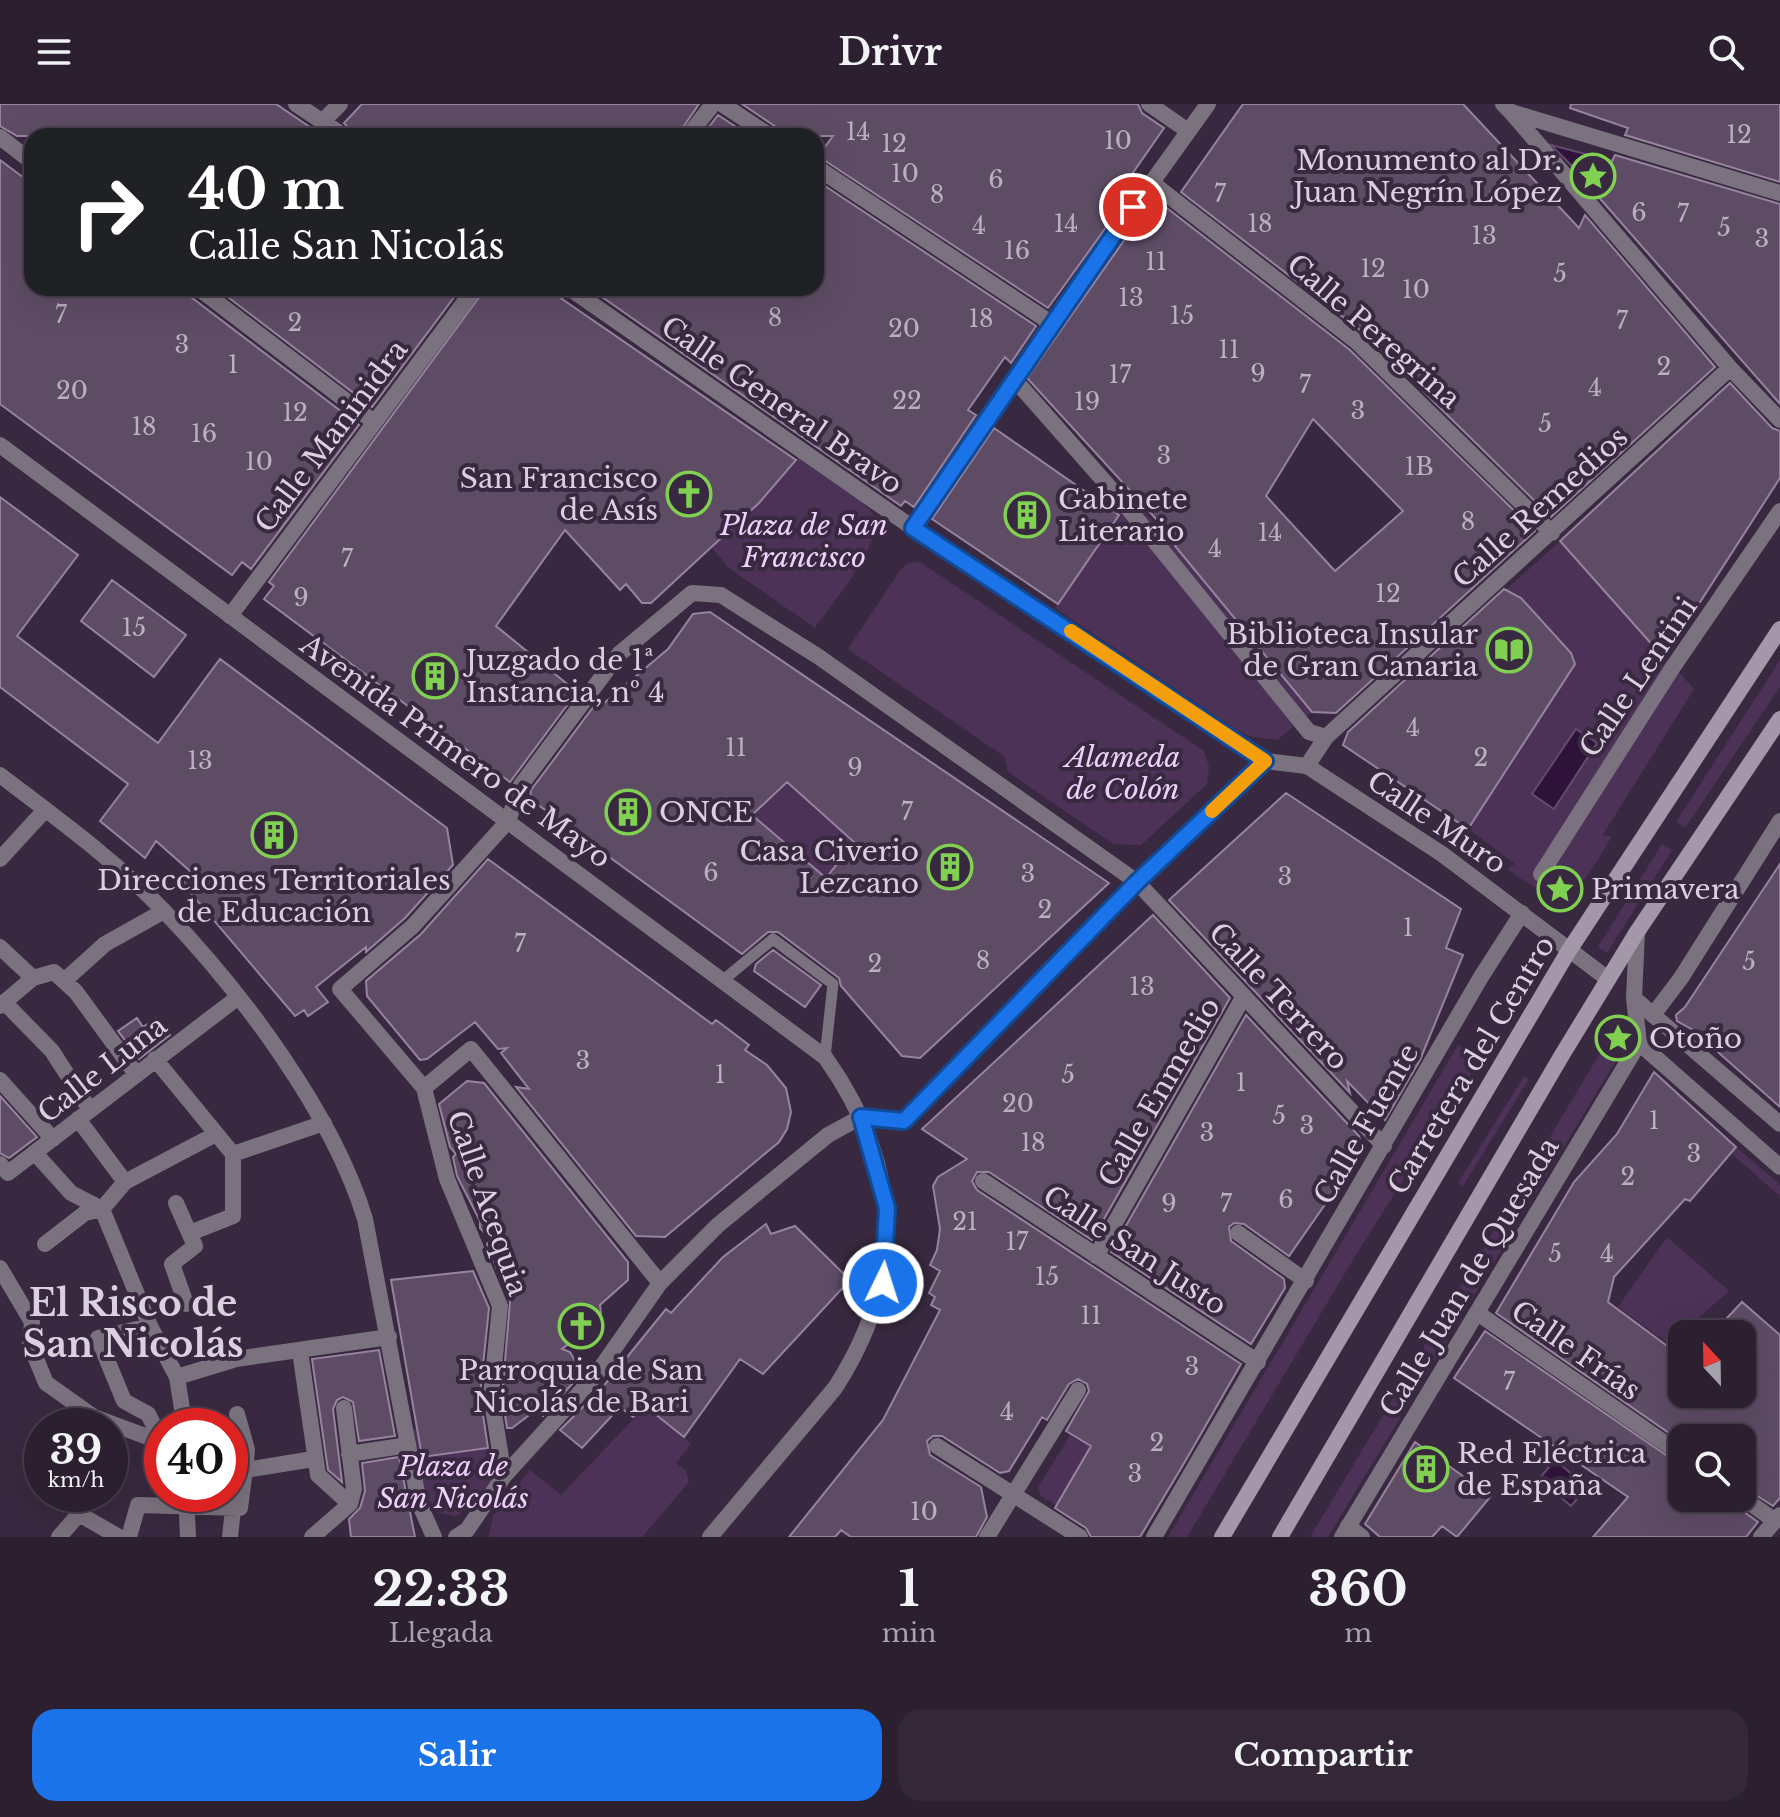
<!DOCTYPE html>
<html lang="es">
<meta charset="utf-8">
<style>
:root{--surface:#2b1f30;--page:#332738;--text:#f1f3f6;--muted:#a6a2ab;--line:#473d4c;--accent:#1a73e8}
body{margin:0;font-family:"Libre Baskerville",serif;background:var(--page);color:var(--text);height:100vh;display:flex;flex-direction:column;font-size:30px;white-space:nowrap}
*{box-sizing:border-box;margin:0}
p{font-size:26px;color:var(--muted)}
.icon{flex:none;width:44px;height:44px;fill:none;stroke:currentColor;stroke-width:2;stroke-linecap:round;stroke-linejoin:round}
.map{position:relative;height:1433px;overflow:hidden}
.panel{display:flex;flex-direction:column;background:var(--surface);flex:1}
.panel>*{flex:none}
.guide{position:absolute;left:24px;top:24px;width:800px;height:168px;border-radius:24px;box-shadow:0 8px 32px #0002,0 0 0 2px var(--line);background:#202124;color:#fff;overflow:hidden}
.needle{width:52px;rotate:338deg}
.controls{position:absolute;left:1668px;top:1216px;display:grid;gap:16px}
.controls a{display:grid;place-items:center;width:88px;height:88px;border-radius:16px;background:var(--surface);box-shadow:0 8px 32px #0002,0 0 0 2px var(--line);font-size:40px}
.speed{position:absolute;left:24px;top:1304px;display:flex;gap:16px;font-size:40px;font-weight:700;text-align:center}
.speed>*{display:grid;place-content:center;width:104px;height:104px;border-radius:50%;background:var(--surface);box-shadow:0 8px 32px #0002,0 0 0 2px var(--line);line-height:1}
.speed small{font-size:20px;font-weight:400}
.speed .limit{border:12px solid #d22;background:#fff;color:#111}
.pin{position:absolute;display:grid;place-items:center;width:68px;height:68px;color:#fff;margin:-34px;border:4px solid #fff;border-radius:50%;box-shadow:0 2px 8px #0007}
.me{position:absolute;width:88px;margin:-44px;rotate:4deg;stroke-linejoin:round;filter:drop-shadow(0 0 6px #0008)}
.turn{display:flex;align-items:center;gap:28px;height:168px;padding:0 32px;font-size:36px}
.turn .icon{width:104px;height:104px;stroke-width:2.5}
.turn b{display:block;font-size:56px;line-height:68px}
.eta{display:flex;justify-content:space-evenly;align-items:center;height:136px;text-align:center}
.eta b{font-size:48px;font-weight:700;line-height:56px}
.primary-button{display:flex;gap:16px;margin-top:auto;padding:16px 32px}
.primary-button a{flex:1;height:92px;border-radius:24px;background:var(--accent);color:#fff;font-size:32px;font-weight:700;line-height:92px;text-align:center}
.primary-button a+a{background:var(--page);color:var(--text)}
header{display:flex;justify-content:space-between;align-items:center;height:104px;padding:0 32px;background:var(--surface);font-size:36px;font-weight:700}
.map>svg:first-child{display:block}
.green{fill:#4d3258}
.water{fill:#2f123a;stroke:#634b6c;stroke-width:2}
.building{fill:#5e4c65;stroke:#97839f;stroke-width:2;fill-rule:evenodd}
.lines{fill:none;stroke-linecap:round;stroke-linejoin:round}
.service{stroke:#7a727e;stroke-width:11}
.pedestrian{stroke:#7a727e;stroke-width:16}
.minor{stroke:#7a727e;stroke-width:16}
.tertiary{stroke:#7a727e;stroke-width:16}
.secondary{stroke:#a497aa;stroke-width:16}
.route-casing{stroke:#114b97;stroke-width:20}
.route{stroke:#1a73e8;stroke-width:14}
.slow{stroke:#f59e0b;stroke-width:14}
.labels{text-anchor:middle;stroke-width:8;stroke-linejoin:round;paint-order:stroke}
.number-label{font-size:24px;fill:#bcafc0}
.poi-label{font-size:28px;fill:#dbd0df;stroke:#392940;text-anchor:start}
.street-label{font-size:28px;fill:#dbd0df;stroke:#392940}
.park-label{font-size:28px;font-style:italic;fill:#efd1fc;stroke:#392940}
.district-label{font-size:36px;font-weight:bold;fill:#dbd0df;stroke:#392940}
</style>
<header><svg class="icon" aria-label="menu" viewBox="0 0 24 24"><path d="M4 6h16M4 12h16M4 18h16"/></svg>Drivr<svg class="icon" aria-label="search" viewBox="0 0 24 24"><circle cx="10" cy="10" r="6"/><path d="M15 15l6 6"/></svg></header>
<div class="map">
<svg width="1780" height="1433" viewBox="0 0 1780 1433">
<rect width="100%" height="100%" fill="#392940"/>
<path class="green" d="M800,352C821,368 854,384 870,406C891,434 832,499 815,524L729,464L712,444Z
M1132,392L1312,608L1277,636L1249,632L1234,624L1055,504Z
M1560,437L1694,585L1602,732H1612C1578,789 1569,811 1507,765L1515,760L1466,723L1575,560L1571,549L1518,491L1511,488L1500,491Z
M920,458L1204,647L1209,663L1207,680L1141,741L1113,740L1008,668L1005,653L848,545L901,465L908,459Z
M1780,556V583L1685,724L1676,718Z
M787,678L854,738L826,774L752,711Z
M1662,740L1672,746L1607,849L1598,843Z
M1618,929L1623,932L1626,940L1328,1433H1310L1611,931Z
M1458,941L1481,954L1360,1144L1187,1433H1168Z
M1524,972L1529,975L1463,1082L1458,1079Z
M1736,1043L1780,1081V1092L1731,1049Z
M1667,1133L1729,1187L1669,1240L1618,1203Z
M645,1303L691,1340L676,1359L686,1367L689,1378L642,1433H489L493,1412L530,1366L561,1391Z
M419,1324L425,1353L489,1344L493,1379L476,1398L456,1412L435,1408L426,1396L411,1326Z
M1071,1330L1101,1347L1079,1363L1056,1401L1041,1392L1038,1383Z"/>
<path class="water" d="M1551,41L1612,57L1597,87Z
M1576,625L1597,639L1554,705L1532,690Z
M1555,1356L1587,1383L1571,1402L1539,1375Z"/>
<path class="building" d="M0,0H276L323,32H17L0,22Z
M362,0H699L677,32H355L344,19Z
M742,0H1138L1142,9L1164,24L1130,73L1138,79L1048,204L818,52L833,32H781L776,23Z
M1243,0H1463L1579,124L1585,111L1715,263L1551,413L1365,230L1181,88Z
M1571,0H1780V78L1625,31L1628,24L1570,4Z
M718,11L750,32H702Z
M1615,51L1780,100V300L1596,90Z
M0,56L32,80V184H187L191,193L359,321L251,465L242,458L232,471L0,300Z
M816,76L1036,222L1011,259L1005,253L968,306L976,311L914,403L905,397L901,402L592,186L816,184Z
M1154,94L1350,246L1535,427L1336,609L1312,608L1175,442L1178,439L1027,274ZM1313,315L1403,407L1335,467L1266,392Z
M216,184H461L372,303Z
M486,184H546L796,356L759,399L651,499H642L626,480L620,486L565,426L496,522L577,588L510,678L264,495L274,482L269,478Z
M1730,279L1772,324L1780,327V374L1664,554L1560,437Z
M994,324L1119,411L1058,500L932,415Z
M0,393L78,451L17,532L158,639L220,555L447,724L453,761L405,814L366,848V843L316,883L328,898L308,912L304,906L295,912L183,780L191,768L156,737L145,754L100,717L128,680L0,583Z
M112,476L186,531L154,573L81,517Z
M1504,485L1521,494L1571,549L1575,560L1468,725L1343,641L1348,628Z
M710,508L1109,779L920,954L902,952L841,882L839,874L778,828H768L742,850L530,695L531,686L594,602L597,605L668,545L693,510ZM787,678L854,738L826,774L752,711Z
M1286,689L1461,805L1446,844L1463,851L1420,956L1385,1016L1347,977L1350,989L1169,796Z
M488,755L712,920L716,916L749,941L745,946L767,961L786,984L791,1008L787,1025L779,1038L665,1133L636,1132L516,983L529,985L501,949L507,944L498,945L475,918L427,955L420,956L367,892L366,877L421,830Z
M1780,760V1003L1693,926L1677,917L1676,911L1685,903Z
M1153,811L1230,894L1092,1136L989,1068H977L972,1077L977,1086L1241,1260L1183,1361L1140,1433H1091L1086,1424L1055,1404L1091,1342L1066,1327L1089,1287L1087,1280L1078,1275L1069,1280L1047,1316L1042,1313L1009,1367L1000,1369L942,1332H933L927,1337L930,1351L981,1383L987,1413L976,1433H851L841,1426L835,1433H789L883,1316L940,1206L931,1201L935,1193L929,1189L940,1167L930,1161L937,1146L940,1125L933,1082L938,1073L967,1055L922,1025Z
M773,846L821,881L805,903L754,867L756,860Z
M1246,911L1359,1032L1363,1046L1289,1152L1244,1120L1234,1119L1229,1123L1231,1137L1284,1175L1285,1184L1251,1240L1111,1148Z
M137,914L143,923L156,914L170,931L139,955L118,927Z
M1654,968L1736,1043L1690,1097L1685,1095L1614,1173L1608,1198L1682,1253V1290H1742V1230H1712L1742,1198L1780,1231V1394L1773,1402L1742,1382V1334H1682V1338L1496,1209L1574,1078L1617,1030Z
M467,977L484,979L628,1158V1176L600,1201L601,1210L593,1220L562,1245L570,1248L582,1269L543,1312L536,1306L512,1324H507L502,1292L510,1198L487,1140L491,1136L480,1124V1117L457,1072L453,1053L456,1050L450,1043L439,1000Z
M0,992L37,1033L9,1054L0,1049Z
M766,1120L771,1130L795,1122L850,1176L763,1270L740,1255L684,1333L645,1302L633,1313L620,1303L582,1344L560,1326L602,1284L666,1205L671,1209L723,1153Z
M473,1167L489,1204L480,1291L488,1344L422,1353L391,1176Z
M1485,1227L1682,1362V1394H1731L1736,1402L1758,1418L1746,1433H1593L1628,1393L1454,1274Z
M379,1246L395,1332L359,1337L353,1298L343,1293L337,1296L333,1305L342,1378L328,1366L312,1255Z
M1415,1338L1491,1392L1457,1433L1442,1422L1432,1433H1380L1365,1420Z
M399,1353L415,1433H351L349,1415L360,1404L365,1387L362,1359Z"/>
<g class="lines">
<path class="service" d="M722,877L773,835L833,880L825,953"/>
<path class="pedestrian" d="M296,0L344,32
M722,0L770,32
M1149,0L1188,27
M1503,0L1511,8L1780,89
M1511,8L1730,264L1780,316
M323,17L340,0
M688,32L713,0
M816,63L1051,219
M1151,78L1357,238L1552,429
M569,184L913,424
M1014,275L1127,403L1309,628L1326,633L1730,264
M1307,662L1326,633
M0,755L45,706
M1541,770L1673,563L1780,407
M0,843L33,874
M64,877L105,840L164,807
M4,898L52,947L90,1006
M0,902L33,874L54,868L76,888L136,970
M1653,911L1780,1020
M155,955L233,1050V1112L190,1129
M0,976L53,1035
M78,1015L125,1078
M35,1049L71,1089L102,1105L150,1222L177,1273L183,1311L179,1322
M233,1050L324,1019
M0,1060L8,1069L237,894
M176,1099L195,1142L172,1160L186,1200
M45,1140L85,1109L102,1105L125,1078L216,1030
M0,1164L32,1218L30,1240L46,1279L94,1313L161,1338
M150,1222L98,1234L124,1297L148,1310L162,1337
M300,1247L318,1371L350,1400
M177,1273L236,1255L389,1233
M344,1304L354,1385L350,1400
M237,1310L247,1346L245,1366
M349,1350L408,1341
M186,1390L188,1433
M1348,1422L1362,1433
M59,1433L79,1410L119,1433
M129,1433L138,1401L240,1404L245,1366L313,1355
M230,1433L233,1405
M312,1433L350,1400
M1761,1433L1780,1411"/>
<path class="minor" d="M1208,0L1051,219L913,424L1265,657L1307,662L1442,750L1608,875
M0,33L32,58
M198,184L374,318
M230,512L475,184
M0,671C56,714 115,756 164,807C241,887 333,1009 365,1115L419,1399L434,1433
M1637,828L1634,894L1639,939
M1634,894L1653,911L1681,874L1780,717
M1639,939L1780,1063
M424,984L447,1075L500,1202L491,1292L504,1372
M983,1077L1258,1258
M1238,1129L1306,1177
M1096,1152L1244,892
M660,1179L471,945L424,984L340,885L413,822L508,717L521,681L619,550L692,489L721,491L819,553L1137,778L1384,1042
M1479,1210L1682,1351
M937,1342L1080,1433
M1742,1393L1775,1417
M456,1433L467,1426L504,1372L595,1272L660,1179L718,1121L828,1031L861,1013L904,1017L1137,778L1265,657
M987,1433L1078,1286
M1154,1433L1481,873L1522,809
M1342,1433L1639,939"/>
<path class="tertiary" d="M0,341L825,953C902,1062 908,1171 835,1284L710,1433"/>
<path class="secondary" d="M1222,1433L1568,848L1780,525
M1280,1433L1562,951L1637,828L1780,615"/>
</g>
<g class="lines">
<g class="route-casing">
<path id="route" d="M883,1179L887,1104L861,1013L904,1017L1137,778L1265,657L913,424L1133,103"/>
</g>
<use href="#route" class="route"/>
<path class="slow" d="M1071,527L1265,657L1212,707"/>
</g>
<defs>
<g id="sight-ring" transform="scale(2.3)"><circle r="9.5" fill="#392940" stroke="#80d051" stroke-width="1.5"/><path d="M0-6L1.8-2.2L6-1.7L2.9 1.2L3.7 5.4L0 3.3L-3.7 5.4L-2.9 1.2L-6-1.7L-1.8-2.2Z" fill="#80d051"/></g>
<g id="church-ring" transform="scale(2.3)"><circle r="9.5" fill="#392940" stroke="#80d051" stroke-width="1.5"/><path d="M-1.2-6h2.4v3.5h3.3v2.4h-3.3V6h-2.4V-.1h-3.3v-2.4h3.3Z" fill="#80d051"/></g>
<g id="building-ring" transform="scale(2.3)"><circle r="9.5" fill="#392940" stroke="#80d051" stroke-width="1.5"/><path d="M-4-6H4V6H1V3H-1V6H-4ZM-2.5-4.3h1.7v1.8h-1.7ZM.8-4.3h1.7v1.8H.8ZM-2.5-1h1.7V.8h-1.7ZM.8-1h1.7V.8H.8Z" fill="#80d051"/></g>
<g id="library-ring" transform="scale(2.3)"><circle r="9.5" fill="#392940" stroke="#80d051" stroke-width="1.5"/><path d="M-6-4Q-3-5.5-.7-3.5V5Q-3 3-6 4ZM6-4Q3-5.5 .7-3.5V5Q3 3 6 4Z" fill="#80d051"/></g>
</defs>
<g fill-rule="evenodd">
<use href="#sight-ring" x="1593" y="72"/>
<use href="#church-ring" x="689" y="390"/>
<use href="#building-ring" x="1027" y="411"/>
<use href="#library-ring" x="1509" y="546"/>
<use href="#building-ring" x="435" y="572"/>
<use href="#building-ring" x="628" y="708"/>
<use href="#building-ring" x="274" y="731"/>
<use href="#building-ring" x="950" y="763"/>
<use href="#sight-ring" x="1560" y="785"/>
<use href="#sight-ring" x="1618" y="934"/>
<use href="#church-ring" x="581" y="1222"/>
<use href="#building-ring" x="1426" y="1365"/>
</g>
<g class="labels">
<g class="number-label">
<text x="858" y="36">14</text>
<text x="1739" y="39">12</text>
<text x="1118" y="45">10</text>
<text x="894" y="48">12</text>
<text x="905" y="78">10</text>
<text x="996" y="84">6</text>
<text x="1220" y="98">7</text>
<text x="937" y="99">8</text>
<text x="1639" y="117">6</text>
<text x="1683" y="118">7</text>
<text x="1066" y="128">14</text>
<text x="1260" y="128">18</text>
<text x="979" y="130">4</text>
<text x="1724" y="132">5</text>
<text x="1484" y="140">13</text>
<text x="1762" y="143">3</text>
<text x="1017" y="155">16</text>
<text x="1156" y="166">11</text>
<text x="1373" y="173">12</text>
<text x="1560" y="178">5</text>
<text x="1416" y="194">10</text>
<text x="1131" y="202">13</text>
<text x="61" y="219">7</text>
<text x="1182" y="220">15</text>
<text x="775" y="222">8</text>
<text x="981" y="223">18</text>
<text x="1622" y="225">7</text>
<text x="295" y="227">2</text>
<text x="904" y="233">20</text>
<text x="182" y="249">3</text>
<text x="1229" y="254">11</text>
<text x="233" y="269">1</text>
<text x="1664" y="271">2</text>
<text x="1258" y="278">9</text>
<text x="1120" y="279">17</text>
<text x="1305" y="289">7</text>
<text x="1595" y="292">4</text>
<text x="72" y="295">20</text>
<text x="907" y="305">22</text>
<text x="1087" y="306">19</text>
<text x="1358" y="315">3</text>
<text x="295" y="317">12</text>
<text x="1545" y="328">5</text>
<text x="144" y="331">18</text>
<text x="204" y="338">16</text>
<text x="1164" y="360">3</text>
<text x="259" y="366">10</text>
<text x="1419" y="371">1B</text>
<text x="1468" y="426">8</text>
<text x="1270" y="437">14</text>
<text x="1215" y="453">4</text>
<text x="347" y="463">7</text>
<text x="1388" y="498">12</text>
<text x="301" y="502">9</text>
<text x="134" y="532">15</text>
<text x="1413" y="632">4</text>
<text x="736" y="652">11</text>
<text x="1481" y="662">2</text>
<text x="200" y="665">13</text>
<text x="855" y="672">9</text>
<text x="907" y="716">7</text>
<text x="711" y="777">6</text>
<text x="1028" y="778">3</text>
<text x="1285" y="781">3</text>
<text x="1045" y="814">2</text>
<text x="1408" y="832">1</text>
<text x="520" y="848">7</text>
<text x="983" y="865">8</text>
<text x="1749" y="866">5</text>
<text x="875" y="868">2</text>
<text x="1142" y="891">13</text>
<text x="583" y="965">3</text>
<text x="720" y="979">1</text>
<text x="1068" y="979">5</text>
<text x="1241" y="987">1</text>
<text x="1018" y="1008">20</text>
<text x="1279" y="1020">5</text>
<text x="1654" y="1025">1</text>
<text x="1307" y="1030">3</text>
<text x="1207" y="1037">3</text>
<text x="1033" y="1047">18</text>
<text x="1694" y="1058">3</text>
<text x="1628" y="1081">2</text>
<text x="1286" y="1104">6</text>
<text x="1169" y="1108">9</text>
<text x="1226" y="1108">7</text>
<text x="965" y="1126">21</text>
<text x="1017" y="1146">17</text>
<text x="1555" y="1158">5</text>
<text x="1607" y="1158">4</text>
<text x="1047" y="1181">15</text>
<text x="1091" y="1220">11</text>
<text x="1192" y="1271">3</text>
<text x="1509" y="1286">7</text>
<text x="1007" y="1316">4</text>
<text x="1157" y="1347">2</text>
<text x="1135" y="1378">3</text>
<text x="924" y="1416">10</text>
</g>
<g class="poi-label">
<text x="1562" y="66" text-anchor="end">Monumento al Dr.<tspan x="1562" dy="32">Juan Negrín López</tspan></text>
<text x="658" y="384" text-anchor="end">San Francisco<tspan x="658" dy="32">de Asís</tspan></text>
<text x="1058" y="405">Gabinete<tspan x="1058" dy="32">Literario</tspan></text>
<text x="1478" y="540" text-anchor="end">Biblioteca Insular<tspan x="1478" dy="32">de Gran Canaria</tspan></text>
<text x="466" y="566">Juzgado de 1ª<tspan x="466" dy="32">Instancia, nº 4</tspan></text>
<text x="659" y="718">ONCE</text>
<text x="919" y="757" text-anchor="end">Casa Civerio<tspan x="919" dy="32">Lezcano</tspan></text>
<text x="274" y="786" text-anchor="middle">Direcciones Territoriales<tspan x="274" dy="32">de Educación</tspan></text>
<text x="1591" y="795">Primavera</text>
<text x="1649" y="944">Otoño</text>
<text x="581" y="1276" text-anchor="middle">Parroquia de San<tspan x="581" dy="32">Nicolás de Bari</tspan></text>
<text x="1457" y="1359">Red Eléctrica<tspan x="1457" dy="32">de España</tspan></text>
</g>
<g class="street-label">
<text transform="translate(1374 227) rotate(41)" y="10">Calle Peregrina</text>
<text transform="translate(782 301) rotate(35)" y="10">Calle General Bravo</text>
<text transform="translate(331 332) rotate(-53)" y="10">Calle Maninidra</text>
<text transform="translate(1540 403) rotate(-42)" y="10">Calle Remedios</text>
<text transform="translate(1638 573) rotate(-56)" y="10">Calle Lentini</text>
<text transform="translate(456 647) rotate(36)" y="10">Avenida Primero de Mayo</text>
<text transform="translate(1437 718) rotate(34)" y="10">Calle Muro</text>
<text transform="translate(1279 892) rotate(47)" y="10">Calle Terrero</text>
<text transform="translate(1471 961) rotate(-59)" y="10">Carretera del Centro</text>
<text transform="translate(102 965) rotate(-38)" y="10">Calle Luna</text>
<text transform="translate(1159 988) rotate(-60)" y="10">Calle Enmedio</text>
<text transform="translate(1366 1020) rotate(-60)" y="10">Calle Fuente</text>
<text transform="translate(488 1099) rotate(71)" y="10">Calle Acequia</text>
<text transform="translate(1135 1146) rotate(33)" y="10">Calle San Justo</text>
<text transform="translate(1469 1173) rotate(-59)" y="10">Calle Juan de Quesada</text>
<text transform="translate(1576 1246) rotate(35)" y="10">Calle Frías</text>
</g>
<g class="park-label">
<text x="804" y="431">Plaza de San<tspan x="804" dy="32">Francisco</tspan></text>
<text x="1123" y="663">Alameda<tspan x="1123" dy="32">de Colón</tspan></text>
<text x="453" y="1372">Plaza de<tspan x="453" dy="32">San Nicolás</tspan></text>
</g>
<g class="district-label">
<text x="133" y="1212">El Risco de<tspan x="133" dy="41">San Nicolás</tspan></text>
</g>
</g>
</svg>
<div class="controls">
<a><svg class="needle" viewBox="-14 -14 28 28"><path d="M0-13l5 13h-10z" fill="#e53935"/><path d="M0 13l5-13h-10z" fill="#a6a2ab"/></svg></a>
<a><svg class="icon" aria-label="search" viewBox="0 0 24 24"><circle cx="10" cy="10" r="6"/><path d="M15 15l6 6"/></svg></a>
</div>
<div class="speed"><div>39<small>km/h</small></div><div class="limit">40</div></div>
<div class="pin" style="left:1133px;top:103px;background:#d93025"><svg class="icon" aria-label="arrive" viewBox="0 0 24 24"><path d="M6 21V4h12l-3 4 3 4H6"/></svg></div>
<svg class="me" style="left:883px;top:1179px" viewBox="-20 -20 40 40"><circle r="17" fill="#1a73e8" stroke="#fff" stroke-width="3"/><path d="M0-11L8 9 0 5-8 9z" fill="#fff"/></svg>
<div class="guide">
<div class="turn"><svg class="icon" aria-label="right" viewBox="0 0 24 24"><path d="M7 20v-9h11M14 6l5 5-5 5"/></svg><div><b>40 m</b>Calle San Nicolás</div></div>
</div>
</div>
<section class="panel">
<div class="eta">
<div><b>22:33</b><p>Llegada</p></div>
<div><b>1</b><p>min</p></div>
<div><b>360</b><p>m</p></div>
</div>
<div class="primary-button"><a>Salir</a><a>Compartir</a></div>
</section>
